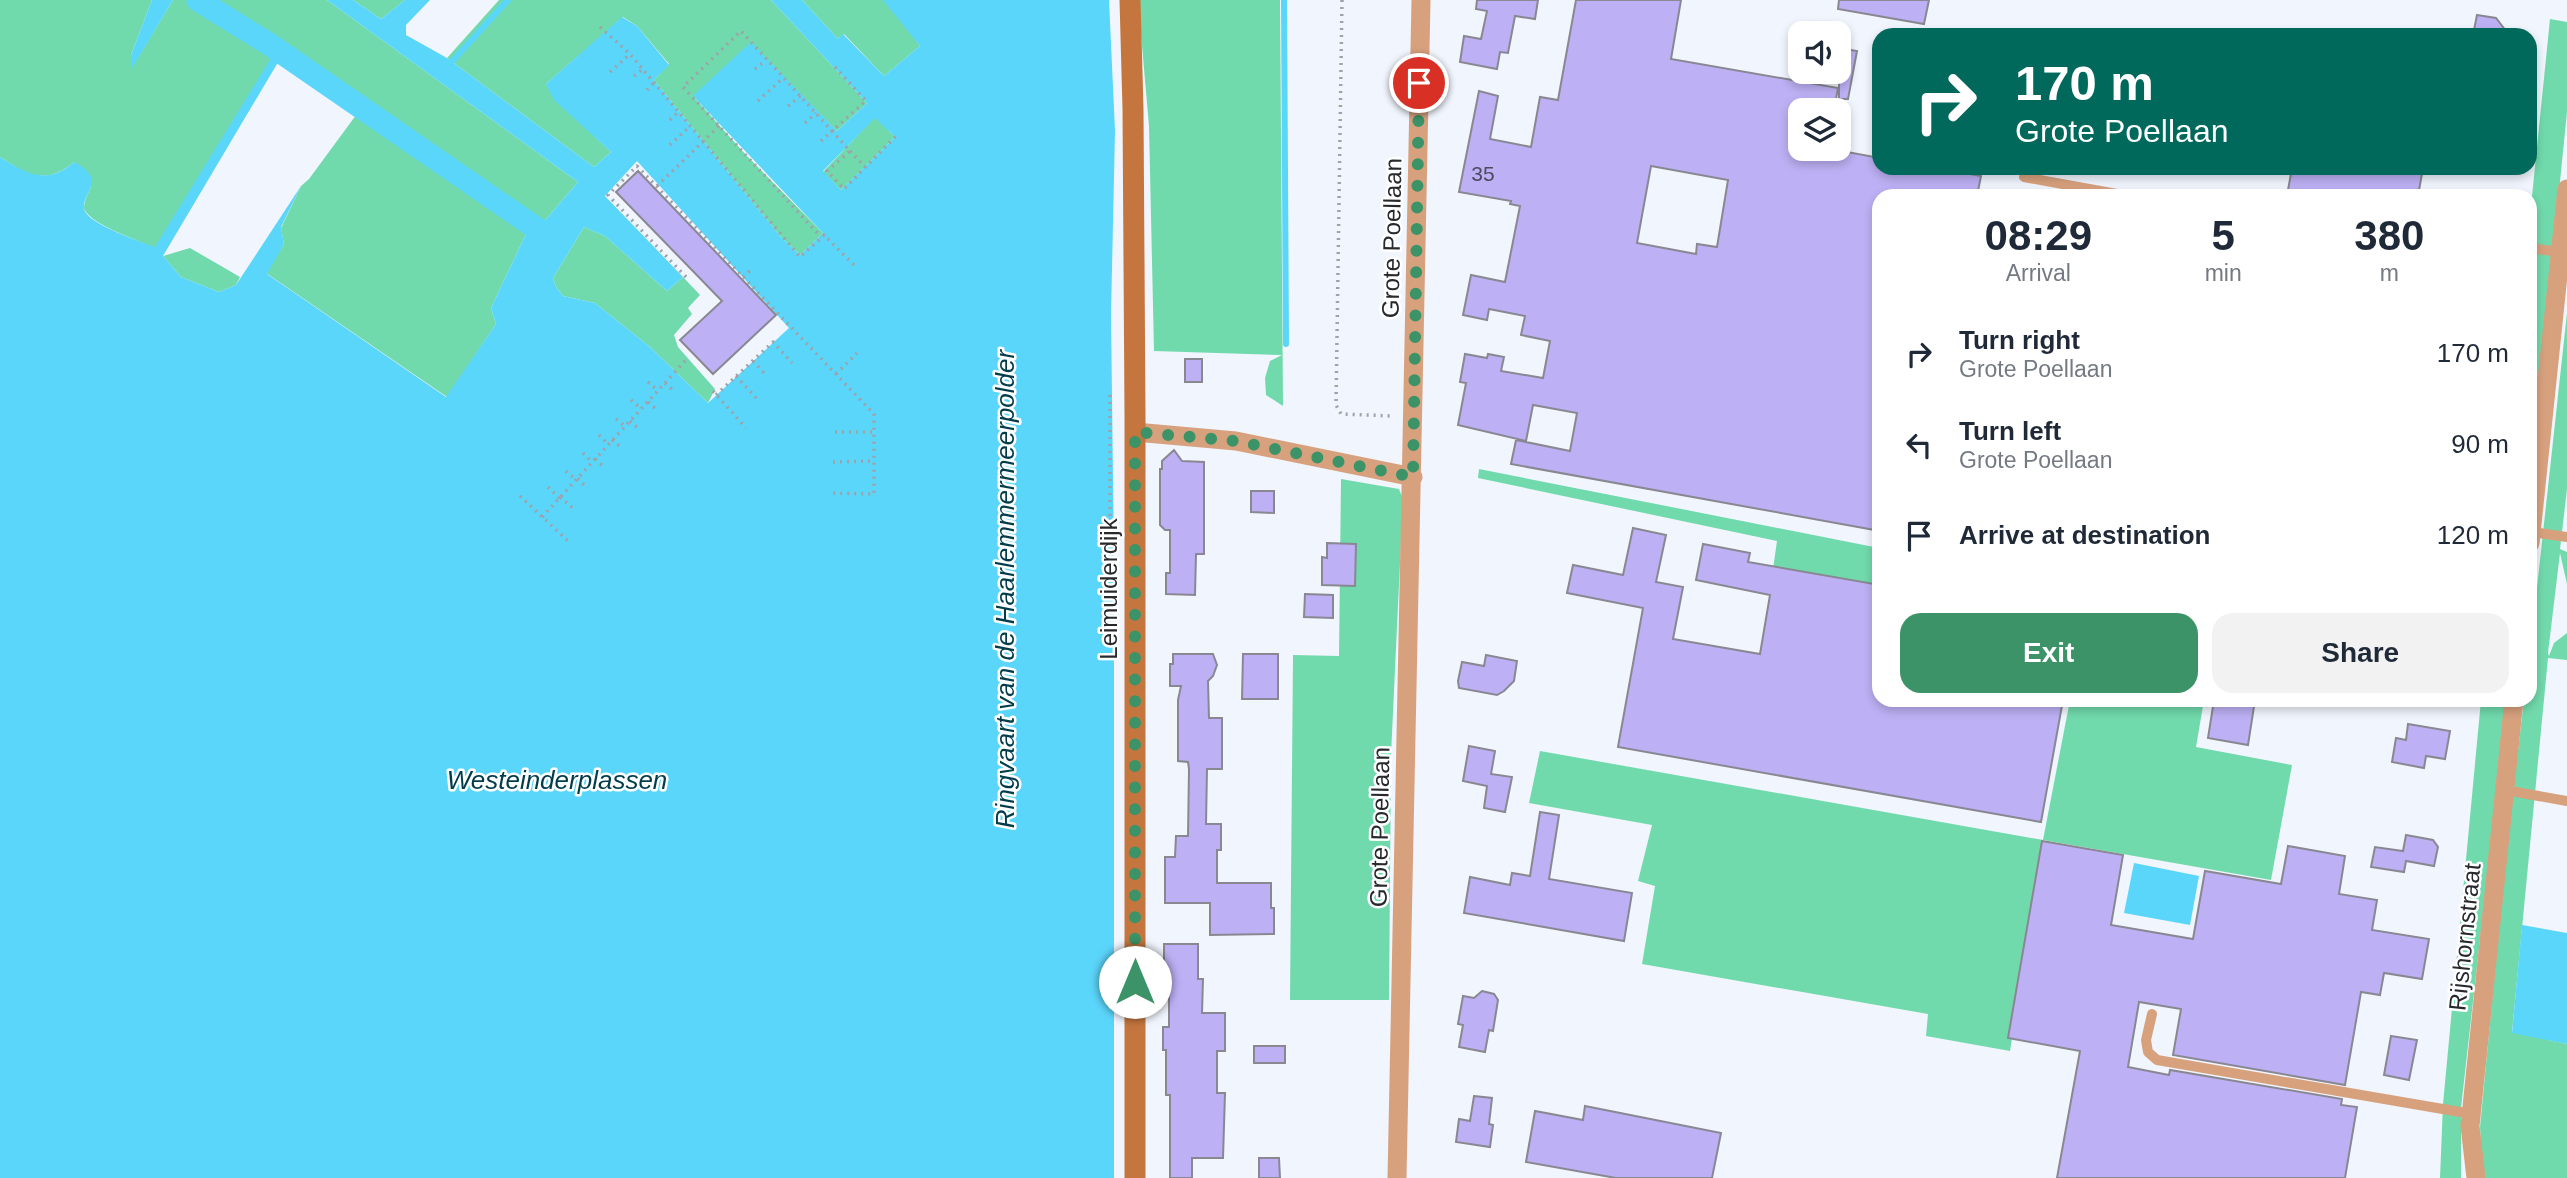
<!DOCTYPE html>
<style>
:root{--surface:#fff;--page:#f2f2f3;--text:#1f2937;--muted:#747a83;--accent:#3c9368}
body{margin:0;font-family:Helvetica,sans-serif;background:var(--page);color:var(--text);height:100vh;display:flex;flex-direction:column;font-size:26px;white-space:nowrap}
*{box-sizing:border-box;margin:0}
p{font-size:23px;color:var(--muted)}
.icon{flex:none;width:38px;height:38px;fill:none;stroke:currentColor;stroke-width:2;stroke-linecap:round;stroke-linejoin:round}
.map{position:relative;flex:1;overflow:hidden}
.details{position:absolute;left:1872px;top:189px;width:665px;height:518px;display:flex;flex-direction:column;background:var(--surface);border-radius:21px;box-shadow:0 4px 10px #0003}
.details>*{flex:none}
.top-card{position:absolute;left:1872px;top:28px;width:665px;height:147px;border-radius:21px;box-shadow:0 4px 10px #0003;background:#00695c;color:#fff;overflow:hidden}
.tools{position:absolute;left:1788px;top:21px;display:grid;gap:14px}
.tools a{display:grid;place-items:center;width:63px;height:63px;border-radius:14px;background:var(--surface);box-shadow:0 4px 10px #0003;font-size:35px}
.pin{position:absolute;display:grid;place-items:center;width:60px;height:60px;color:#fff;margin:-30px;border:4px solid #fff;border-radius:50%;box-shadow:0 2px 7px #0007}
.me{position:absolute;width:77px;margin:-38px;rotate:0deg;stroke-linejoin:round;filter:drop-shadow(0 0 5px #0008)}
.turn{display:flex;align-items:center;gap:24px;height:147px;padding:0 28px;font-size:32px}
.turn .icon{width:91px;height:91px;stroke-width:2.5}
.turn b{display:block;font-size:49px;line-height:60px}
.eta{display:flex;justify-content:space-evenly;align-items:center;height:119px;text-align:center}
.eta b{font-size:42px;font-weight:800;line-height:49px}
.button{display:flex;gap:14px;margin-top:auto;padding:14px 28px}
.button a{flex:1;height:80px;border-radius:21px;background:var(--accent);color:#fff;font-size:28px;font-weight:800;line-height:80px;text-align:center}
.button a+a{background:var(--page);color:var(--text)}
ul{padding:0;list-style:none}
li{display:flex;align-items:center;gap:21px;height:91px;padding:0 28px}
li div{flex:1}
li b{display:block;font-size:26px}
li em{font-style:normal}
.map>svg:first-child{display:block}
.green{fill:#71daac}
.water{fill:#5bd6fb;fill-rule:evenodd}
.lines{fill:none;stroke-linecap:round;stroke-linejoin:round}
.stream{stroke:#5bd6fb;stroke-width:6}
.canal{stroke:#5bd6fb;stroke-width:23}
.building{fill:#bdb0f4;stroke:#898892;stroke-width:2;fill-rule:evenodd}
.path{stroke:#9fa2a8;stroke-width:3.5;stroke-dasharray:2 5;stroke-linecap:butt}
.lane{stroke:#d8a17e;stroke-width:10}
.street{stroke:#d8a17e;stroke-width:19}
.secondary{stroke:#c5763e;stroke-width:21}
.route{stroke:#3c9368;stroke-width:12;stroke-dasharray:0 21.6}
.labels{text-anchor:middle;stroke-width:5;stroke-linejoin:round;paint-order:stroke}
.number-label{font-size:21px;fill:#4c4b5f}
.street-label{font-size:24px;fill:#27292d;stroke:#fff}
.water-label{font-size:26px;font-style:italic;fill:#013c4b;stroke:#fff}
</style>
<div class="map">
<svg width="2567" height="1178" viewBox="0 0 2567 1178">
<rect width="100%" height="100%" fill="#f1f5fd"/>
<path class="green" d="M0,0H152L131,55V69L173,0H327L578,182L542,224L525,215L526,234L491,308L496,324L447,397L266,273L284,244L281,228L301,186L309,179L362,107L289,55L277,64L273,56L155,248C142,242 84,222 84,207C84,201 89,192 91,186L74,162C46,186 28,175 0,157Z
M353,0H405L381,19Z
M499,0H771L867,103L837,131L822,117L693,96L747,156L823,233L800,255L780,236L654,80L669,64L637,26L623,17L546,84L579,122L611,152L594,167L447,58Z
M802,0H886L920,46L884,76L844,34L838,39Z
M1138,0H1280L1283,406L1266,395L1265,378L1270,361L1282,355L1154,351L1149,126Z
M2550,19L2567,22V112L2531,469L2530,216Z
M875,117L895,137L841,190L823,172Z
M584,227L605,236L667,291L683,277L700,295L688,308L692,314L674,335L678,347L715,389L708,403L650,347L595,303L563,296L556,287L553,278Z
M190,248L240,277L236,285L219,292L181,277L163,256Z
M2567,313V489L2560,549L2567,552V584L2560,553L2548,653L2549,656L2554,643L2567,633V660L2548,658L2512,1032L2567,1044V1178H2483L2480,1127L2508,835L2524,700H2530L2531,643Z
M1479,469L1879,548V587L1773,569L1777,541L1478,478Z
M1341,479L1399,489L1403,499L1391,755L1389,1000H1290L1293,655L1339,656Z
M2070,700H2204L2196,747L2292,765L2271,880L2043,840L2010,1051L1926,1036L1928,1014L1642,964L1655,886L1638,881L1652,825L1529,803L1540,751L2043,840Z
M2481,700H2507L2461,1108V1178H2440L2443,1104Z"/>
<path class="water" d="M152,0H173L131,70V55Z
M327,0H353L381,19L405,0H430L406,25V35L447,58L594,167L611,152L554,100L546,84L622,17L637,26L669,65L654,80L780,236L800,255L823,233L693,96L751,42L837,131L867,103L771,0H802L838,39L843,34L884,76L920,46L883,0H1109L1115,131L1111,314L1114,562V1178H0V157C27,174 47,186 74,162C112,181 75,197 86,213C94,225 140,242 155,247L273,55L277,64L163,256L181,277L219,292L236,285L301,186L281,227L284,244L267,274L446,397L496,324L491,308L526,234L525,214L542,224L578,182ZM875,118L895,137L841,190L823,171ZM637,161L789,328L708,403L650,347L595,303L563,296L556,287L553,278L584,227L605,236L667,291L683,277L605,196Z
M2134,863L2199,876L2190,925L2124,913Z
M2522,925L2567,933V1044L2512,1033Z"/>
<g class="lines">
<path class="stream" d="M1284,0L1286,344
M448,66L508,0"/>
<path class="canal" d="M198,0L269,44L549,237"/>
</g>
<path class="building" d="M1477,0H1538L1535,19L1515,16L1508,53L1500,52L1497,69L1460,62L1464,36L1481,39L1487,11L1476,9Z
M1576,0H1681L1671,59L1838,88L1834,110H1801V149H1831L1880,158V168H1937L1981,176L1977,196H1880V531L1511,464L1516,440L1570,451L1577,413L1533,405L1526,441L1458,425L1466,383L1460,382L1465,354L1487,358L1488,354L1504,357L1501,371L1543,378L1550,341L1521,335L1525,316L1489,309L1487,320L1463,315L1471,275L1505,282L1520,206L1510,204L1511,201L1459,192L1479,91L1498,96L1490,139L1531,147L1540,97L1558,100ZM1651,166L1728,180L1717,247L1697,244L1696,254L1637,243Z
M1839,0H1929L1924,24L1838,9Z
M2477,15L2496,18L2509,35H2473Z
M1839,48L1857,51L1848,99H1839Z
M2292,168H2423L2418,196H2321L2288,190Z
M638,171L776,315L713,374L680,340L722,301L616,192Z
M1185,359H1202V382H1185Z
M1174,450L1182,461L1204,462V554H1196L1195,595L1166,594V573H1170V530H1165L1160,525V469H1162V461Z
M1251,491H1274V513L1251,512Z
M1633,528L1666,535L1656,582L1683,587L1673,639L1760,654L1770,595L1696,580L1703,544L1750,553L1748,562L1880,585V700H2063L2041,822L1618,747L1643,608L1567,593L1573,565L1623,575Z
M1327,543L1356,544L1355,586L1322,585V557L1327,558Z
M1305,594L1333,595V618L1304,617Z
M1173,654H1213L1217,665L1213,676L1208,681L1209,718H1222V769H1207L1206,824H1221V850H1217V883H1271V908H1274V934L1210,935V903H1165V857H1175L1176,836H1188L1189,769L1188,762L1178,761V700L1181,686H1170V664H1173Z
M1243,654H1278V699H1242Z
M1486,655L1517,661L1514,681L1504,691L1497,695L1459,688L1458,681L1462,662L1484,666Z
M2214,700H2255L2248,745L2208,738Z
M2408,724L2450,731L2445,759L2426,756L2424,768L2392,762L2396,738L2406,740Z
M1469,746L1495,751L1491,774L1512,777L1505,812L1484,808L1487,786L1463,781Z
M1540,812L1559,815L1549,879L1632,893L1624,941L1464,913L1470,877L1510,885L1512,873L1530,876Z
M2406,835L2433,840L2438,847L2434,866L2406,861L2404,872L2371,867L2375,847L2403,851Z
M2042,841L2123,855L2111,925L2193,939L2205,871L2281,884L2288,846L2345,856L2339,894L2377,900L2372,930L2429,939L2422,979L2384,973L2380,995L2361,992L2345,1085L2173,1055L2181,1009L2139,1002L2128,1067L2169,1075L2170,1070L2342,1099L2341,1105L2357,1107L2345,1178H2057L2080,1051L2008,1038Z
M1164,944H1198V979H1203L1202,1013H1225V1051H1217V1093H1225L1223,1158H1192V1178H1170V1095H1166V1050H1163V1027H1169V979H1164Z
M1482,991L1494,994L1498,1000L1493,1031L1489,1030L1485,1052L1459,1047L1463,1025L1458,1024L1463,996L1474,998Z
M2391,1036L2417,1040L2409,1080L2384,1075Z
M1254,1046H1285V1063H1254Z
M1474,1096L1492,1098L1489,1124L1493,1125L1490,1147L1456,1142L1459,1119L1470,1121Z
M1585,1106L1721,1133L1712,1178H1616L1526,1162L1535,1111L1583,1120Z
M1259,1158H1279L1280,1178H1259Z"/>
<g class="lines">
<path class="path" d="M1342,0L1336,405L1341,414L1392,416
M600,27L630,54L800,257L824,235L854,265
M835,67L866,101L832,131L850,151L827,171L844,189L896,136
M755,69L766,60
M610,72L630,54
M634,76L643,69
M647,90L654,83
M758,101L783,78
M788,106L800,96
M670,120L678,112
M805,123L816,113
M821,141L832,131L741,31L683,87L821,237
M670,145L689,127
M850,151L865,167
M657,186L719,126
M686,277L608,195L637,166L874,414V494L833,493
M743,277L751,270
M753,361L764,373
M836,374L857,353
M736,376L759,401
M648,382L657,390
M665,383L674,391
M713,391L746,428
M716,395L773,342L792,363
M631,400L640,408
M648,402L657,410
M616,419L625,426
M630,421L639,429
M835,432H874
M599,435L607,443
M612,440L622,448
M583,453L591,461
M595,459L604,467
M833,462L874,461
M566,471L575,479
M578,478L586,487
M548,487L559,498
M520,496L568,541
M560,497L575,510
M542,517L686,360
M1110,537V391"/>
<path class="lane" d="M2024,177L2128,196
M2530,248L2560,252
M2532,532L2567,537
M2505,790L2567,801
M2152,1014L2146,1040L2148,1052L2157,1060L2472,1114"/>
<path class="street" d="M1135,432L1236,441L1413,477
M2530,543L2567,189
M1397,1178L1421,0
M2476,1178L2470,1126L2514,700"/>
<path class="secondary" d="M1130,0L1133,109L1135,415V1178"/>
</g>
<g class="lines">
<path class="route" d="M1135,982V432L1236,441L1413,477L1419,83"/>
</g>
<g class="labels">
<g class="number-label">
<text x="1483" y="181">35</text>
</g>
<g class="street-label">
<text transform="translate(1392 238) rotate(-89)" y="8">Grote Poellaan</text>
<text transform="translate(1109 589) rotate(-90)" y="8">Leimuiderdijk</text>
<text transform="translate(1380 827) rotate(-89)" y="8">Grote Poellaan</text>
<text transform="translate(2465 937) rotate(-84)" y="8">Rijshornstraat</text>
</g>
<g class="water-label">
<text transform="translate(1005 589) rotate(-90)" y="9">Ringvaart van de Haarlemmermeerpolder</text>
<text x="557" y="789">Westeinderplassen</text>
</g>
</g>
</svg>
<div class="tools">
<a><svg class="icon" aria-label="sound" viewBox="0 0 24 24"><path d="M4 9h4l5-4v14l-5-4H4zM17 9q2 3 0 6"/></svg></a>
<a><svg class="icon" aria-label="layers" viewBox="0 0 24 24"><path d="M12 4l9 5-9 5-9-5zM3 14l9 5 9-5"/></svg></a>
</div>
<div class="pin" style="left:1419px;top:83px;background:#d93025"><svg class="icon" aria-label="arrive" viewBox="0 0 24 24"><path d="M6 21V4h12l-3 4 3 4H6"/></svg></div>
<svg class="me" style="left:1135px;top:982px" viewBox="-20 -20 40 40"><circle r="19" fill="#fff"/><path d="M0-13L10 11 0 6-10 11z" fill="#3c9368"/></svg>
<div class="top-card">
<div class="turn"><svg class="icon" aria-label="right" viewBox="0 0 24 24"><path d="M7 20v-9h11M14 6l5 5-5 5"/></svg><div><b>170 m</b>Grote Poellaan</div></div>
</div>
<section class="details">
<div class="eta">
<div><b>08:29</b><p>Arrival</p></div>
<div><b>5</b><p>min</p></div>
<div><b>380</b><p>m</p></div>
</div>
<ul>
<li><svg class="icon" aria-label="right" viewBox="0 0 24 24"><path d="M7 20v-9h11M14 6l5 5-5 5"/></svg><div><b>Turn right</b><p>Grote Poellaan</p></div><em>170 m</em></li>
<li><svg class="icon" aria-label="left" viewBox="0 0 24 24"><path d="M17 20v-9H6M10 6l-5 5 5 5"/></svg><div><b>Turn left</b><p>Grote Poellaan</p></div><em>90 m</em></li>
<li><svg class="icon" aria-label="arrive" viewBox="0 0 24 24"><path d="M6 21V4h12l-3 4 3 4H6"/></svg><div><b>Arrive at destination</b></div><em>120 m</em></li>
</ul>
<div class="button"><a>Exit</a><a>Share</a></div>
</section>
</div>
